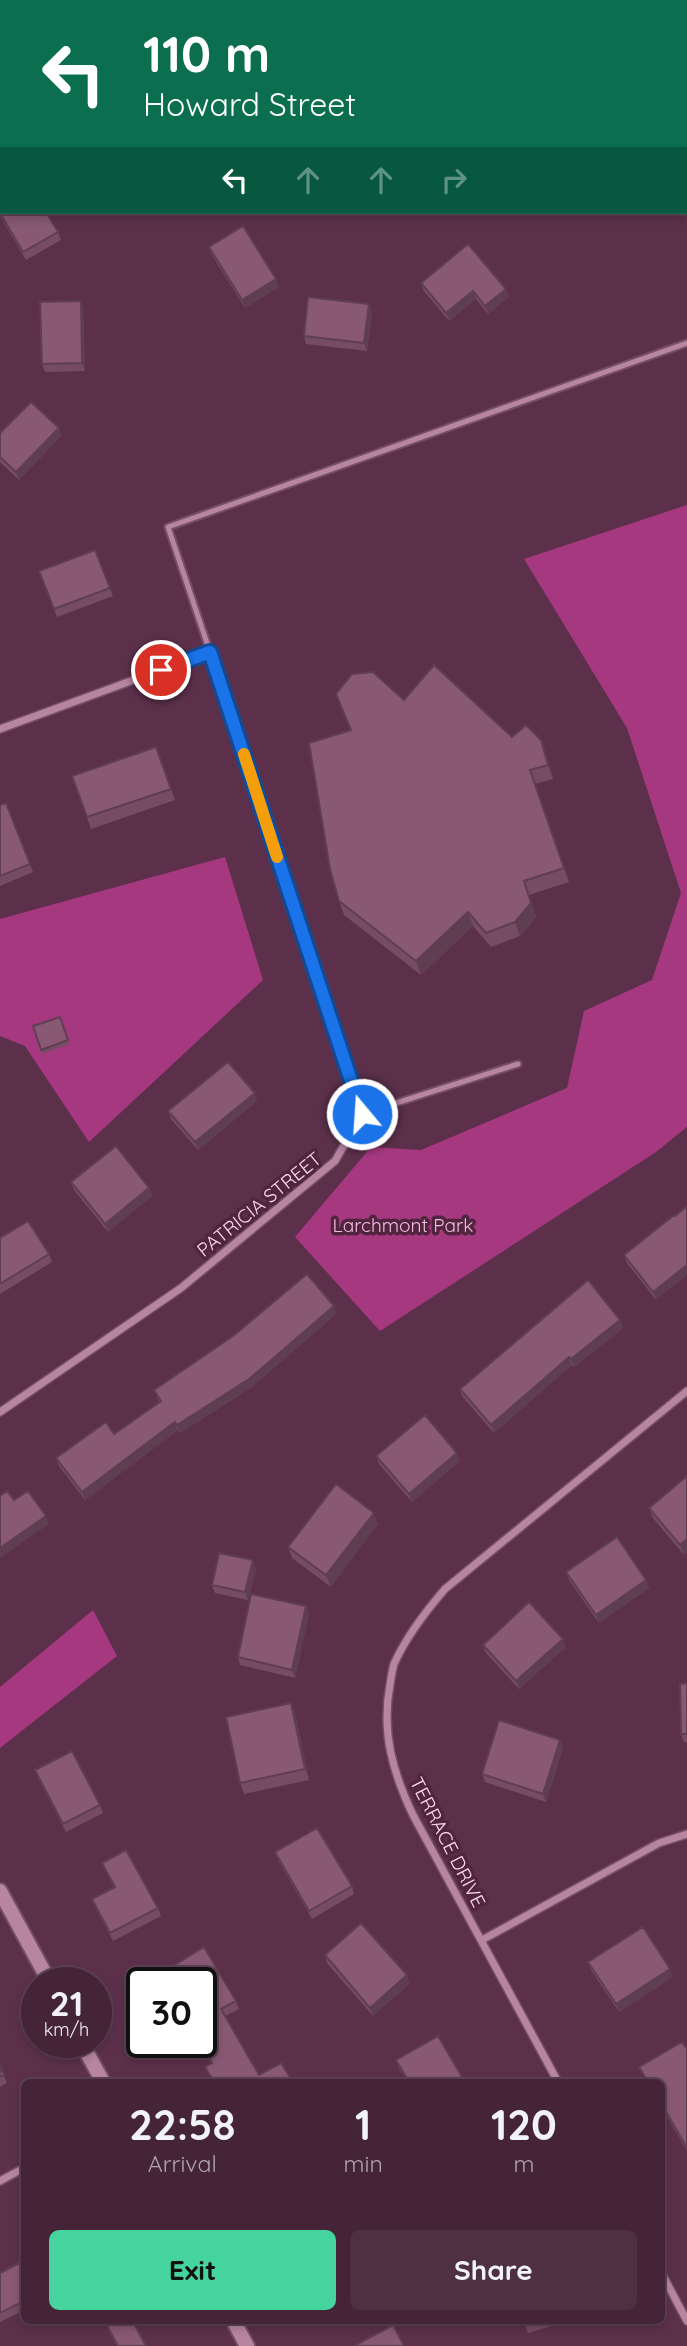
<!DOCTYPE html>
<style>
:root{--surface:#452438;--page:#4f3043;--text:#f1f3f6;--muted:#b0a4ae;--line:#5d4153;--accent:#46d49e}
body{margin:0;font-family:Quicksand,sans-serif;background:var(--page);color:var(--text);height:100vh;display:flex;flex-direction:column;font-size:26px;white-space:nowrap}
*{box-sizing:border-box;margin:0}
p{font-size:23px;color:var(--muted)}
.icon{flex:none;width:38px;height:38px;fill:none;stroke:currentColor;stroke-width:2;stroke-linecap:round;stroke-linejoin:round}
.map{position:relative;flex:1;overflow:hidden}
.details{position:absolute;left:21px;top:2079px;width:644px;height:245px;display:flex;flex-direction:column;background:var(--surface);border-radius:10px;box-shadow:0 4px 10px #0003,0 0 0 2px var(--line)}
.details>*{flex:none}
.banner{position:absolute;left:0px;top:0px;width:688px;height:214px;box-shadow:0 4px 10px #0003,0 0 0 2px var(--line);background:#0b6e4f;color:#fff;overflow:hidden}
.speed{position:absolute;left:21px;top:1967px;display:flex;gap:14px;font-size:35px;font-weight:700;text-align:center}
.speed>*{display:grid;place-content:center;width:91px;height:91px;border-radius:50%;background:var(--surface);box-shadow:0 4px 10px #0003,0 0 0 2px var(--line);line-height:1}
.speed small{font-size:18px;font-weight:400}
.speed .limit{border:4px solid #111;border-radius:10px;background:#fff;color:#111}
.pin{position:absolute;display:grid;place-items:center;width:60px;height:60px;color:#fff;margin:-30px;border:4px solid #fff;border-radius:50%;box-shadow:0 2px 7px #0007}
.me{position:absolute;width:77px;margin:-38px;rotate:342deg;stroke-linejoin:round;filter:drop-shadow(0 0 5px #0008)}
.turn{display:flex;align-items:center;gap:24px;height:147px;padding:0 28px;font-size:32px}
.turn .icon{width:91px;height:91px;stroke-width:2.5}
.turn b{display:block;font-size:49px;line-height:60px}
.lanes{display:flex;align-items:center;height:66px;padding:0 28px;background:#0003;justify-content:center;gap:35px;direction:ltr}
.lanes .off{opacity:.35}
.eta{display:flex;justify-content:space-evenly;align-items:center;height:119px;text-align:center}
.eta b{font-size:42px;font-weight:700;line-height:49px}
.primary-button{display:flex;gap:14px;margin-top:auto;padding:14px 28px}
.primary-button a{flex:1;height:80px;border-radius:10px;background:var(--accent);color:#111;font-size:28px;font-weight:700;line-height:80px;text-align:center}
.primary-button a+a{background:var(--page);color:var(--text)}
.map>svg:first-child{display:block}
.forest{fill:#a63880}
.lines{fill:none;stroke-linecap:round;stroke-linejoin:round}
.service-casing{stroke:#744e66;stroke-width:9}
.minor-casing{stroke:#744e66;stroke-width:10}
.secondary-casing{stroke:#744e66;stroke-width:18}
.service{stroke:#b784a1;stroke-width:5}
.minor{stroke:#b784a1;stroke-width:7}
.secondary{stroke:#b784a1;stroke-width:14}
.wall{fill:#754c64}
.shaded-wall{fill:#5f3e51}
.building{fill:#885874;stroke:#5f3e51;stroke-width:2}
.route-casing{stroke:#114b97;stroke-width:18}
.route{stroke:#1a73e8;stroke-width:12}
.slow{stroke:#f59e0b;stroke-width:12}
.labels{text-anchor:middle;stroke-width:7;stroke-linejoin:round;paint-order:stroke}
.street-label{font-size:19px;fill:#fadded;stroke:#512540}
.park-label{font-size:19px;fill:#f6bcdd;stroke:#512540}
</style>
<div class="map">
<svg width="687" height="2346" viewBox="0 0 687 2346">
<rect width="100%" height="100%" fill="#5c304b"/>
<path class="forest" d="M687,505V1127L656,1152L380,1331L295,1237L371,1147L421,1150L567,1088L584,1011L652,980L681,893L627,728L524,559Z
M225,857L263,980L89,1142L25,1046L0,1036V919Z
M93,1610L117,1656L0,1748V1687Z"/>
<g class="lines">
<g class="service-casing">
<path id="service" d="M210,652L168,527L687,343
M362,1114L518,1064"/>
</g>
<g class="minor-casing">
<path id="minor" d="M298,0V2
M0,729L210,652L362,1114L335,1161L181,1288L0,1412
M482,1940L659,1843L687,1834
M558,2082L413,1815C393,1773 381,1732 390,1685C391,1678 392,1671 394,1664C406,1637 426,1611 445,1589L687,1391
M0,2181L24,2168
M662,2274L687,2321"/>
</g>
<g class="secondary-casing">
<path id="secondary" d="M0,1891L50,1983
M81,2042L103,2082
M233,2320L247,2346"/>
</g>
<use href="#service" class="service"/>
<use href="#minor" class="minor"/>
<use href="#secondary" class="secondary"/>
</g>
<path class="wall" d="M0,193L2,212H47H46L58,232L61,240L26,260L0,216Z
M209,247L279,287L245,308L212,255Z
M421,283L506,289L509,297L488,314L476,299L449,321L424,291Z
M83,309L85,371L45,372L42,364Z
M372,312L367,351L306,344L304,336Z
M59,428L61,436L19,480L0,462V433Z
M95,550L113,596L57,617L39,571Z
M336,694L404,700L512,737L546,754L553,779L535,784L569,882L529,895L536,917L520,936L491,947L473,926L421,975L344,915L339,901L350,730Z
M156,747L175,800L91,829L72,776Z
M6,803L33,872L0,886V805Z
M60,1017L69,1044L42,1054L33,1026Z
M257,1101L198,1150L171,1119L168,1111Z
M71,1182L149,1188L152,1196L108,1232L74,1190Z
M675,1216L656,1300L627,1263L624,1255Z
M0,1238L49,1254L52,1262L0,1294Z
M336,1314L252,1387L180,1433L178,1430L85,1500L59,1466L56,1458L114,1434L159,1402L154,1390Z
M623,1328L574,1367L572,1365L494,1433L462,1396L460,1389Z
M376,1456L460,1461L412,1502L379,1464Z
M687,1476V1552L684,1555L653,1518L649,1508Z
M378,1524L331,1587L292,1558L288,1547Z
M256,1568L248,1600L215,1593L212,1585Z
M566,1572L646,1580L649,1588L599,1623L569,1580Z
M306,1606L309,1614L295,1678L240,1665L238,1657Z
M483,1645L566,1647L519,1689L486,1653Z
M687,1683V1742H684L681,1734Z
M291,1703L295,1714L309,1780L244,1794L240,1783Z
M560,1740L563,1748L546,1802L485,1782L482,1774Z
M35,1770L100,1805L103,1813L66,1832L38,1778Z
M275,1852L352,1886L354,1894L312,1919L278,1860Z
M102,1863L158,1908L161,1916L113,1941L95,1907L92,1899L114,1888Z
M204,1947L236,2001L239,2009L225,2016L259,2075L281,2063L293,2082H213L205,2067L211,2064L198,2042H201V1983H163L160,1974Z
M325,1955L410,1983L373,2016L327,1963Z
M588,1962L673,1977L619,2012L591,1970Z
M687,2049V2151L662,2108V2082H647L639,2067Z
M396,2060L465,2082H408L399,2068Z
M0,2066L7,2083L0,2087Z
M0,2273L24,2275V2310L0,2322Z
M103,2320H135L133,2322L146,2346H117Z
M524,2320H572L528,2333Z"/>
<path class="shaded-wall" d="M276,279L279,287L245,308L242,300Z
M506,289L509,297L488,314L485,306Z
M473,291L476,299L449,321L446,313Z
M81,301L83,309L85,371L82,363Z
M369,304L372,312L367,351L364,343Z
M59,428L61,436L19,480L16,472Z
M541,740L546,754L553,779L548,765Z
M524,881L536,917L520,936L515,922Z
M468,912L473,926L421,975L416,961Z
M255,1093L257,1101L198,1150L195,1142Z
M149,1188L152,1196L108,1232L105,1224Z
M687,1265V1275L656,1300L653,1292Z
M334,1306L336,1314L252,1387L180,1433L177,1425Z
M620,1320L623,1328L574,1367L571,1359Z
M569,1357L572,1365L494,1433L491,1425Z
M175,1422L178,1430L85,1500L82,1492Z
M457,1453L460,1461L412,1502L409,1494Z
M374,1513L378,1524L331,1587L326,1575Z
M46,1516L49,1524L0,1558V1548Z
M687,1539V1552L684,1555L680,1545Z
M253,1560L256,1568L248,1600L245,1592Z
M646,1580L649,1588L599,1623L596,1615Z
M306,1606L309,1614L295,1678L292,1670Z
M563,1639L566,1647L519,1689L516,1681Z
M291,1703L295,1714L309,1780L305,1769Z
M560,1740L563,1748L546,1802L543,1794Z
M670,1969L673,1977L619,2012L616,2004Z
M407,1975L410,1983L373,2016L370,2008Z"/>
<path class="building" d="M169,0H209L210,2H170Z
M2,192V212H46L58,232L23,252L0,213V193Z
M243,226L276,279L242,300L209,247Z
M468,244L506,289L485,306L473,291L446,313L421,283Z
M308,297L369,304L364,343L304,336Z
M81,301L82,363L42,364L40,302Z
M31,402L59,428L16,472L0,457V433Z
M95,550L110,588L54,609L39,571Z
M434,665L512,737L526,725L541,740L548,765L530,770L564,868L524,881L531,903L515,922L486,933L468,912L416,961L339,901L330,869L309,743L351,730L336,694L352,674L373,672L404,700Z
M156,747L171,789L87,817L72,776Z
M6,803L30,864L0,876V805Z
M60,1017L68,1040L41,1050L33,1026Z
M228,1062L255,1093L195,1142L168,1111Z
M116,1146L149,1188L105,1224L71,1182Z
M687,1206V1265L653,1292L624,1255L674,1215L675,1216Z
M28,1221L49,1254L0,1284V1238Z
M307,1274L334,1306L249,1379L177,1425L175,1422L82,1492L56,1458L106,1422L114,1434L161,1401L154,1390L233,1336Z
M588,1280L620,1320L571,1359L569,1357L491,1425L460,1389Z
M425,1415L457,1453L409,1494L376,1456Z
M687,1476V1539L680,1545L649,1508Z
M336,1484L374,1513L326,1575L288,1547Z
M7,1491L14,1500L28,1491L46,1516L0,1548V1496Z
M617,1537L646,1580L596,1615L566,1572Z
M219,1553L253,1560L245,1592L212,1585Z
M251,1594L306,1606L292,1670L238,1657Z
M529,1602L563,1639L516,1681L483,1645Z
M687,1683V1734H681L680,1684Z
M291,1703L305,1769L240,1783L226,1717Z
M499,1720L560,1740L543,1794L482,1774Z
M72,1751L100,1805L63,1824L35,1770Z
M317,1828L352,1886L309,1911L275,1852Z
M126,1850L158,1908L110,1933L92,1899L115,1887L102,1863Z
M361,1923L407,1975L370,2008L325,1955Z
M643,1927L670,1969L616,2004L588,1962Z
M204,1947L236,2001L221,2009L259,2075L281,2063L293,2082H214L205,2067L212,2063L200,2042H201V1983H165L160,1974Z
M438,2036L465,2082H409L396,2060Z
M682,2042L687,2049V2148L662,2105V2082H648L639,2067Z
M0,2066L4,2075L0,2077Z
M19,2263L24,2275V2301L0,2313V2273Z
M104,2320H132L146,2346H118Z
M524,2320H542L525,2325Z
M393,2325L404,2346H354Z"/>
<g class="lines">
<g class="route-casing">
<path id="route" d="M161,670L210,652L362,1114"/>
</g>
<use href="#route" class="route"/>
<path class="slow" d="M244,754L277,857"/>
</g>
<g class="labels">
<g class="street-label">
<text transform="translate(259 1204) rotate(-39)" y="7">PATRICIA STREET</text>
<text transform="translate(448 1842) rotate(63)" y="7">TERRACE DRIVE</text>
</g>
<g class="park-label">
<text x="403" y="1232">Larchmont Park</text>
</g>
</g>
</svg>
<div class="speed"><div>21<small>km/h</small></div><div class="limit">30</div></div>
<div class="pin" style="left:161px;top:670px;background:#d93025"><svg class="icon" aria-label="arrive" viewBox="0 0 24 24"><path d="M6 21V4h12l-3 4 3 4H6"/></svg></div>
<svg class="me" style="left:362px;top:1114px" viewBox="-20 -20 40 40"><circle r="17" fill="#1a73e8" stroke="#fff" stroke-width="3"/><path d="M0-11L8 9 0 5-8 9z" fill="#fff"/></svg>
<div class="banner">
<div class="turn"><svg class="icon" aria-label="left" viewBox="0 0 24 24"><path d="M17 20v-9H6M10 6l-5 5 5 5"/></svg><div><b>110 m</b>Howard Street</div></div>
<div class="lanes"><svg class="icon" aria-label="left" viewBox="0 0 24 24"><path d="M17 20v-9H6M10 6l-5 5 5 5"/></svg><svg class="icon off" aria-label="ahead" viewBox="0 0 24 24"><path d="M12 20V5M6 11l6-6 6 6"/></svg><svg class="icon off" aria-label="ahead" viewBox="0 0 24 24"><path d="M12 20V5M6 11l6-6 6 6"/></svg><svg class="icon off" aria-label="right" viewBox="0 0 24 24"><path d="M7 20v-9h11M14 6l5 5-5 5"/></svg></div>
</div>
<section class="details">
<div class="eta">
<div><b>22:58</b><p>Arrival</p></div>
<div><b>1</b><p>min</p></div>
<div><b>120</b><p>m</p></div>
</div>
<div class="primary-button"><a>Exit</a><a>Share</a></div>
</section>
</div>
